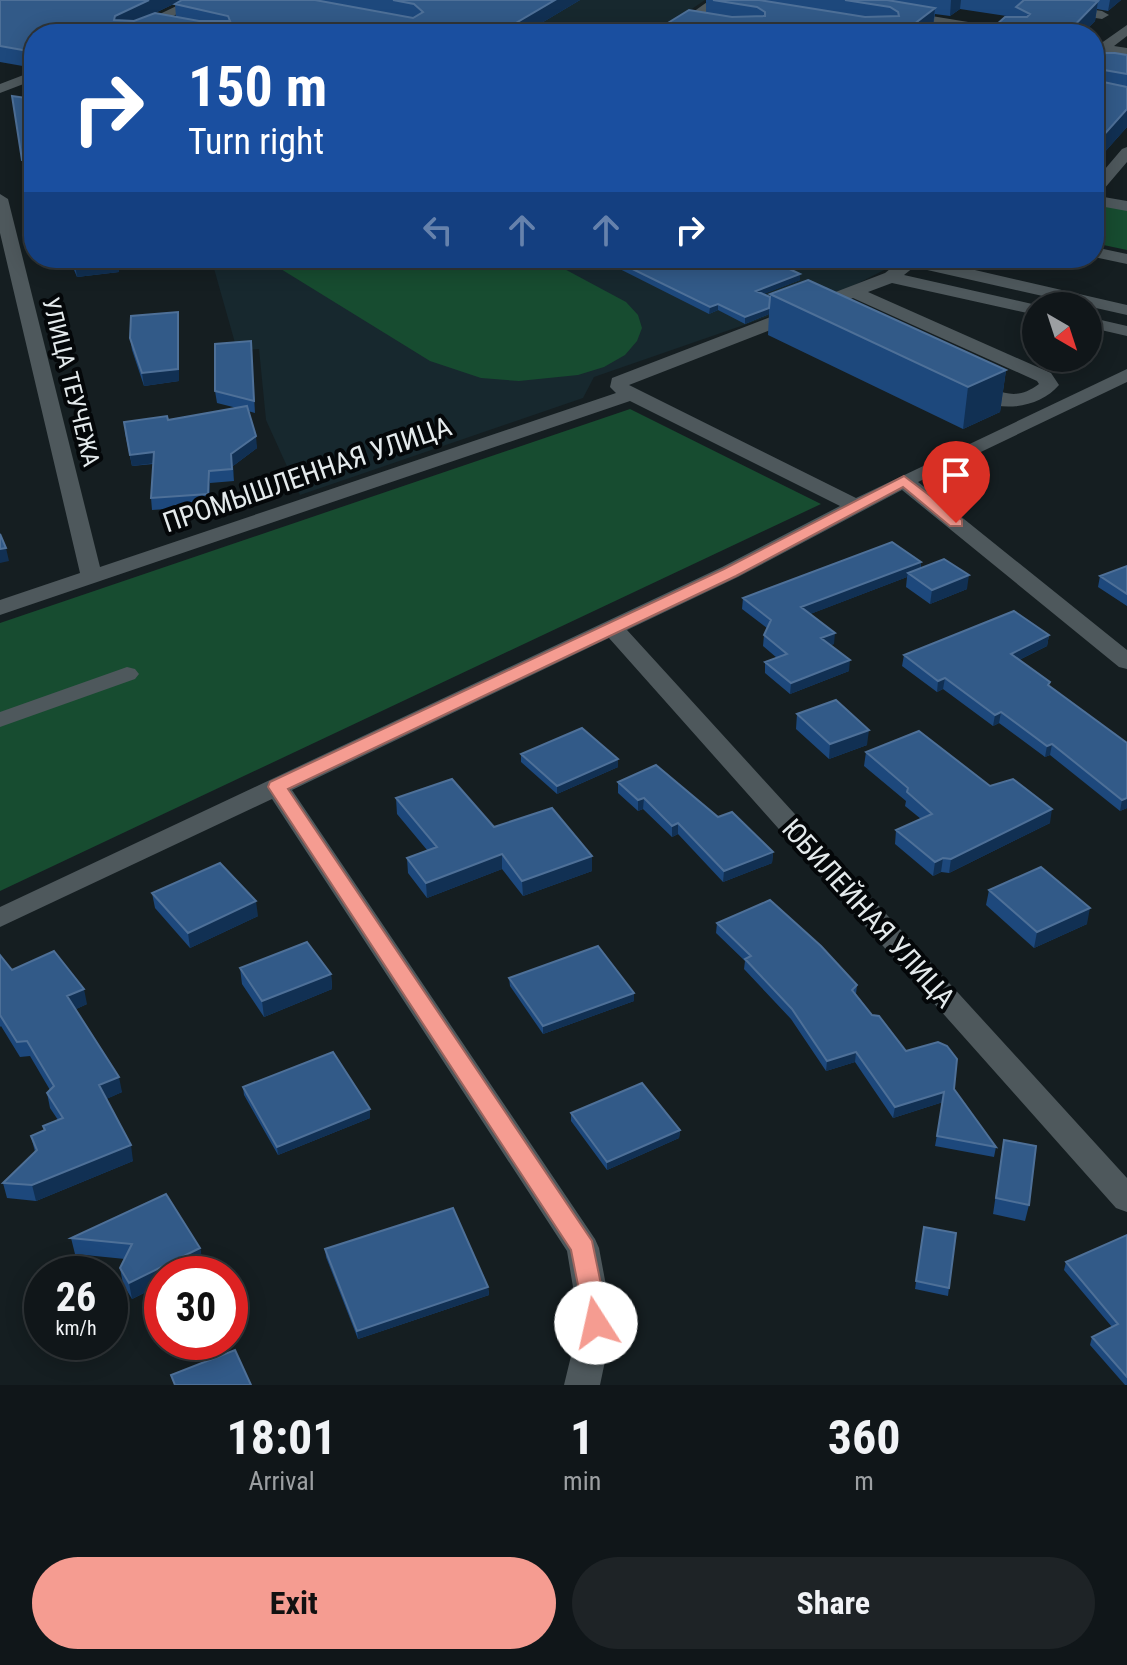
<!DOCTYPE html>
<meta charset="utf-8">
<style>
:root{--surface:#101619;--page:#1e2326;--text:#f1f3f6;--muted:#9c9fa2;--line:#303538;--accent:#f59c91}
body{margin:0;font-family:"Roboto Condensed",sans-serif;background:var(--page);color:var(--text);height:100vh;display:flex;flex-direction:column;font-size:30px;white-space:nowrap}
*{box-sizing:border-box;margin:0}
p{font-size:26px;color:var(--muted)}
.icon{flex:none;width:44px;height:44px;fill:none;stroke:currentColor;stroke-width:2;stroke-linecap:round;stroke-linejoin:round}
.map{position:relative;height:1385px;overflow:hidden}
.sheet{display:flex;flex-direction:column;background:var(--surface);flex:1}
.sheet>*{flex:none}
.guide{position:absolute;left:24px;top:24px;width:1080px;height:244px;border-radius:32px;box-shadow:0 4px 20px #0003,0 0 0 2px var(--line);background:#1a4fa0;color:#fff;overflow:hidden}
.needle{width:52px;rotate:141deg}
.tools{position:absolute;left:1022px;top:292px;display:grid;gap:16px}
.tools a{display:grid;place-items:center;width:80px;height:80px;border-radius:50%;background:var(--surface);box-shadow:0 4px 20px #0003,0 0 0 2px var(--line);font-size:40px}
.speed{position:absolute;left:24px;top:1256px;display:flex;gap:16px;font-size:40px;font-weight:700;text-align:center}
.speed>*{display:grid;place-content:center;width:104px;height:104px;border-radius:50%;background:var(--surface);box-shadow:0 4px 20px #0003,0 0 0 2px var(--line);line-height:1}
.speed small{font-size:20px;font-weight:400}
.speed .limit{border:12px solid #d22;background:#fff;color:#111}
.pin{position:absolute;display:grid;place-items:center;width:68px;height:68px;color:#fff;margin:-82px -34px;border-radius:50% 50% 50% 0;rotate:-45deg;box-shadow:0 0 8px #0007}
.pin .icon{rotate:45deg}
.me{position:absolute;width:88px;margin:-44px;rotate:350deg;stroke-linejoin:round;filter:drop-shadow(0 0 6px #0008)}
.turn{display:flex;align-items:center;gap:28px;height:168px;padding:0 32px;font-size:36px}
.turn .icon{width:104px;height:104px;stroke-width:2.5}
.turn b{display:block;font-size:56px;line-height:68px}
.lanes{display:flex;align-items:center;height:76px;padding:0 32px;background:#0003;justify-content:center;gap:40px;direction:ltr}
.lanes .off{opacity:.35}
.eta{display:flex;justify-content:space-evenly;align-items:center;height:136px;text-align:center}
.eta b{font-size:48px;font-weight:700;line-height:56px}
.cta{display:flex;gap:16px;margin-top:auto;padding:16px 32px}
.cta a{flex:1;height:92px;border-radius:48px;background:var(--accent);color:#111;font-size:32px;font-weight:700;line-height:92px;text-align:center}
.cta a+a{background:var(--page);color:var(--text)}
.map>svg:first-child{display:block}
.built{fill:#17282e}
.green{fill:#174c30}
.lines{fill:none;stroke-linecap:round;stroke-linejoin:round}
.minor{fill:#4e585c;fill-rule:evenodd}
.wall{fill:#1d487c;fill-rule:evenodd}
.shaded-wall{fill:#113053}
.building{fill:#325a88;stroke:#4e7098;stroke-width:2}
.route{fill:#f59c91;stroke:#9f655e;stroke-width:2}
.labels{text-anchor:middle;stroke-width:8;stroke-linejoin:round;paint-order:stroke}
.far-street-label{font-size:24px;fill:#e4eaec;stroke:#040709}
.street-label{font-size:28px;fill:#e4eaec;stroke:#040709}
</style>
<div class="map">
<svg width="1127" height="1385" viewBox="0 0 1127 1385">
<rect width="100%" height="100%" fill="#151e21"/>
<path class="built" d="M501,0H705L655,34H441Z
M211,258H865L892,266L845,290L594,377L583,398L300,495L266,420L259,349L237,350Z"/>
<path class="green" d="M1103,205L1127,209V250L1094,243V216Z
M263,258H544L626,302L638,315L642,328L637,341L625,355L604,367L578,375L519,381L481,378L430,361Z
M630,409L821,504L0,891V623Z"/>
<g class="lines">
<path class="minor" d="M189,0H206L136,34H118Z
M710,0H725L678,34H662Z
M998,0H1029L1102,11L1109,15L1102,19L1004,4Z
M901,11L1017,30L1024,34H993L896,18L894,15Z
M1127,25V36L1114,46L1127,48V56L1094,51V43L1100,44Z
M34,71V80L0,93V84Z
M1127,147V162L1098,196L1127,201V211L1094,205V182L1122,149Z
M0,194L8,199L100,567L616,393L610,387L612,378L885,273L904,258H923L1127,305V315L914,267L904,275L1041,306H1036V315L892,283L868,292L1051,373L1059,385C1037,411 988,415 964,389L974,383C1000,390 1014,403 1039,384L1037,381L853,298L629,385L856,498L1127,369V382L918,482L1127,650V669L1119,667L902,490L738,577L627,630L1127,1178V1212L1116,1208L609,638L292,790L595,1239L599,1248L613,1323L600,1385H564L579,1323L567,1251L272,799L0,927V907L722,567L840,506L630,401L0,615V600L80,573L0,233Z
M1094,247L1127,254V264L1094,257Z
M996,258H1045C1033,273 1016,266 999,262Z
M1088,317L1127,326V336L1088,327Z
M127,667L135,669L139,674L135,679L0,727V712Z"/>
</g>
<path class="wall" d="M0,0H580L523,34H34V68L0,62ZM180,1L175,4L176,17L155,13Z
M706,0H1121L1108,11L1097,9L1095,21L1082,34H986L1013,17L960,9L950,16L935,14L933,27L925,34H650L706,13Z
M1094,51L1097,57L1127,55V127L1094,164Z
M12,96L34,99V178H25Z
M69,258H118L119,272L77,277Z
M598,258H766L800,274V280L763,294L770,297V294L1006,370L1000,412L963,429L768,335L769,314L745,324L718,310L709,314Z
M179,325V381L144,386L132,350L130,338Z
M251,341L255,413L248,411L257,448L233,466L234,481L210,483L209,506L152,510L151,498L153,464L132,466L125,433L168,420L237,408L217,403L215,391Z
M921,562V568L967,589L930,604L906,587L907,577L810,614L834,644L830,645L849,671L790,694L765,673V662L777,658L763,646L764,635L767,628L742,609L743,598Z
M1127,566V606L1098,587L1100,576Z
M1049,635L1047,646L1019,660L1049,686L1127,743V808L1120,811L1050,755L1045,757L999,723L993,726L943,689L937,692L902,666L904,655Z
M797,714L867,745L829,759L796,729Z
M866,752L990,786L1050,823L949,873L941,872L933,876L895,844L896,830L921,819L905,806L906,801L864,766Z
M521,754L618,767L557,794L521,762Z
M618,782L718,817L773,852L772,863L723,882L678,834L672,837L643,809L638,811L618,793Z
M396,798L494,827L592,871L523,896L502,869L427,898L408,873L407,858L427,850L397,814Z
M989,890L1087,924L1034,948L986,905Z
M152,893L258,916L190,948L155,908Z
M717,923L857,985L856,994L872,1015L906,1051L954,1089L996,1147L994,1157L935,1146L943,1102L893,1118L855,1062L826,1071L791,1019L744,969L745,961L716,933Z
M0,955L12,970L87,1004L76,1009L122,1092L106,1099L133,1161L36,1201L7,1198L3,1183L35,1152L31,1136L44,1130L43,1126L58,1120L50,1108L47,1093L50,1090L30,1056L20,1057L1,1026L0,1027Z
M240,968L331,974L332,989L264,1017L242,984Z
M509,978L634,1001L543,1034L510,986Z
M243,1087L370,1118L278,1155L244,1095Z
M571,1113L680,1130L679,1138L607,1170L571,1121Z
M1004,1140L1029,1205L1025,1221L993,1214Z
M924,1227L956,1233L948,1296L915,1289Z
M1127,1235V1385H1125L1090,1345L1092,1337L1112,1327L1064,1270L1066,1262Z
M71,1238L200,1248L203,1264L183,1274H162V1284L132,1299L123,1284L120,1268L125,1259L75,1254Z
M325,1249L488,1287L489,1295L358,1339L326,1257Z"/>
<path class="shaded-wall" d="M149,0H182L117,31L114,20L115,16Z
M555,0H580L523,34H504V30Z
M951,0H961L960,9L950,16Z
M1110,0H1121L1108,11Z
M1098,1L1095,21L1082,34H1066Z
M935,8L933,27L925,34H901Z
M488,27V34H477Z
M1127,109V127L1094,164V146Z
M81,258H118L119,272L77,277L74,259Z
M800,274V280L756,297V291Z
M718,304V310L709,314L710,307Z
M769,308V314L745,324V317Z
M178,312L179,325V381L144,386L142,373Z
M1006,370L1000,412L963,429L968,387Z
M256,436L257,448L233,466L234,481L231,454Z
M154,452L155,463L132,466L130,455Z
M209,471L210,483L209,506L208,494Z
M6,548L9,561L0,563V549Z
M921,562L920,573H908L907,577L800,618L801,607Z
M969,575L967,589L930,604L932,590Z
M835,633L834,644L820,649L821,638Z
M1049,635L1047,646L1009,665L1011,654Z
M850,660L849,671L790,694L791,683Z
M945,678L943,689L937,692L938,681Z
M1001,712L999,723L993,726L995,715Z
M869,730L867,745L829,759L830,744Z
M1052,744L1050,755L1045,757L1047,746Z
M618,759V767L557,794V786Z
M644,798L643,809L638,811V800Z
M1127,798V808L1120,811L1122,800Z
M1052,809L1050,823L949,873L951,859Z
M678,823V834L672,837V826Z
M773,852L772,863L723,882L724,871Z
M502,854V869L427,898L426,883Z
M592,856V871L523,896L522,881Z
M943,858L941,872L933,876L935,862Z
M256,901L258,916L190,948L188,933Z
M1090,908L1087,924L1034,948L1037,932Z
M331,974L332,989L264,1017L262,1001Z
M84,989L87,1004L70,1012L67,996Z
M634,993V1001L543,1034V1026Z
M856,1052L855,1062L826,1071L827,1061Z
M119,1077L122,1092L102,1101L99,1085Z
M944,1092L943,1102L893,1118L895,1107Z
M370,1109V1118L278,1155L277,1147Z
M680,1130L679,1138L607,1170V1162Z
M131,1145L133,1161L36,1201L32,1185Z
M200,1248L203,1264L183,1274H162V1284L132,1299L129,1283Z
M488,1287L489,1295L358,1339L357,1331Z"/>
<path class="building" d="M0,0H149L115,16L114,20L134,21L155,13L199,21H230L228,16L175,4L182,0H315L413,18L423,12L414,4L393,0H555L504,30L488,27L477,34H34V52L0,46Z
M713,0H759L865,17L899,16L898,12L890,7L845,0H887L935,8L901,34H650L689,10L732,17L765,16V12L757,7Z
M1024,0H1089L1098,1L1066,34H986L1005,17H1027L1030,14L1016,7Z
M1094,51L1097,57L1104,53H1115L1127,55V74L1098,69L1094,80L1127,87V109L1094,146V88L1098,84L1094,83Z
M12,96L34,99V161L22,160Z
M610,258H766L800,274L756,291L770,297L769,308L745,317L718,304L710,307Z
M808,280L1006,370L968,387L770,294Z
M178,312V369L142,373L130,338L131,316Z
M251,341L254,401L215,391V344Z
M247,406L256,436L231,454L232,469L209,471L208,494L151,498L154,452L130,455L124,422L167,416L168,420Z
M0,534L6,548L0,549Z
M892,542L921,562L801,607L835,633L821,638L850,660L791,683L765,662L787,654L764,635L771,620L743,598Z
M944,559L969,575L932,590L908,573Z
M1127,566V594L1100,576Z
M1014,611L1049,635L1011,654L1050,682L1048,685L1127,743V798L1122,800L1052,744L1047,746L1001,712L995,715L945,678L938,681L904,655Z
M836,700L869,730L830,744L797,714Z
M582,728L618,759L557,786L521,754Z
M919,731L990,786L1013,779L1052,809L951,859L943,858L935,862L896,830L932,814L907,792L908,788L866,752Z
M656,765L718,817L732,812L773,852L724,871L678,823L672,826L644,798L638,800L618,782Z
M452,779L494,827L552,808L592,856L522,881L502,854L426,883L407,858L437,847L396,798Z
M220,863L256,901L188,933L152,893Z
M1041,867L1090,908L1037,932L989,890Z
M770,900L821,946L857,985L852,990L872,1015L879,1016L906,1051L938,1042L947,1046L957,1059L954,1089L996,1147L937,1136L944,1092L895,1107L856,1052L827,1061L792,1009L745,959L751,956L717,923Z
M307,942L331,974L262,1001L240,968Z
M598,946L634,993L543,1026L509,978Z
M54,951L84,989L67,996L119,1077L99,1085L131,1145L32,1185L3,1183L37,1150L31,1136L45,1130L43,1126L63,1118L47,1093L54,1086L27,1041L17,1042L0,1015V955L12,970Z
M333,1052L370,1109L277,1147L243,1087Z
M642,1083L680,1130L607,1162L571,1113Z
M1004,1140L1036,1146L1029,1205L996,1198Z
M166,1194L200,1248L129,1283L120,1268L132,1244L71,1238Z
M453,1208L488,1287L357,1331L325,1249Z
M924,1227L956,1233L949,1288L916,1281Z
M1127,1235V1377L1092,1337L1118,1324L1066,1262Z
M235,1350L251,1385H175L171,1375Z"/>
<path class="route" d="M904,476L962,520V526H950L903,487L736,576L288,789L592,1241L609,1323L606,1330L596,1334L587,1330L571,1250L268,787L270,782L724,569Z"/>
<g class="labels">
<g class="far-street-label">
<text transform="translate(71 382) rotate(76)" y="8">УЛИЦА ТЕУЧЕЖА</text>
</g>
<g class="street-label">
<text transform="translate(307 474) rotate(-19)" y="10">ПРОМЫШЛЕННАЯ УЛИЦА</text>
<text transform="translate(869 913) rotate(48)" y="10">ЮБИЛЕЙНАЯ УЛИЦА</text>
</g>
</g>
</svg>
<div class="tools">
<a><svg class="needle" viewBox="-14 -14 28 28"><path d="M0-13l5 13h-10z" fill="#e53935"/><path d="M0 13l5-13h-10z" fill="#9c9fa2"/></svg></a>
</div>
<div class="speed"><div>26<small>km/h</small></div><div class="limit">30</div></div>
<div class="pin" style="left:956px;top:523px;background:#d93025"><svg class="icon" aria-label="arrive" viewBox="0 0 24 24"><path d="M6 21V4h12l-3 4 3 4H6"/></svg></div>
<svg class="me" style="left:596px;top:1323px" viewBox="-20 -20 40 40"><circle r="19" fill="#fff"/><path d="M0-13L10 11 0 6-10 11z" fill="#f59c91"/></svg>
<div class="guide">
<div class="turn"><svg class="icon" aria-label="right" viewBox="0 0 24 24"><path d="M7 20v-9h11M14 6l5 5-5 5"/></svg><div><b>150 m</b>Turn right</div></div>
<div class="lanes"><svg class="icon off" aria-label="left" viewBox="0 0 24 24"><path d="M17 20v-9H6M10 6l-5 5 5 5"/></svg><svg class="icon off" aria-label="ahead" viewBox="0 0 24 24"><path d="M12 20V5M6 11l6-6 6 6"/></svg><svg class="icon off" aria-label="ahead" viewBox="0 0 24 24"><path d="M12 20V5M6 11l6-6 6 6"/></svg><svg class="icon" aria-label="right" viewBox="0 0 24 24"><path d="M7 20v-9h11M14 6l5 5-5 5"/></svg></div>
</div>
</div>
<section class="sheet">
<div class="eta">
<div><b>18:01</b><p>Arrival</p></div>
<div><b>1</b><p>min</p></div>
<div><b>360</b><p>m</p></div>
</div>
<div class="cta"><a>Exit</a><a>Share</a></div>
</section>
